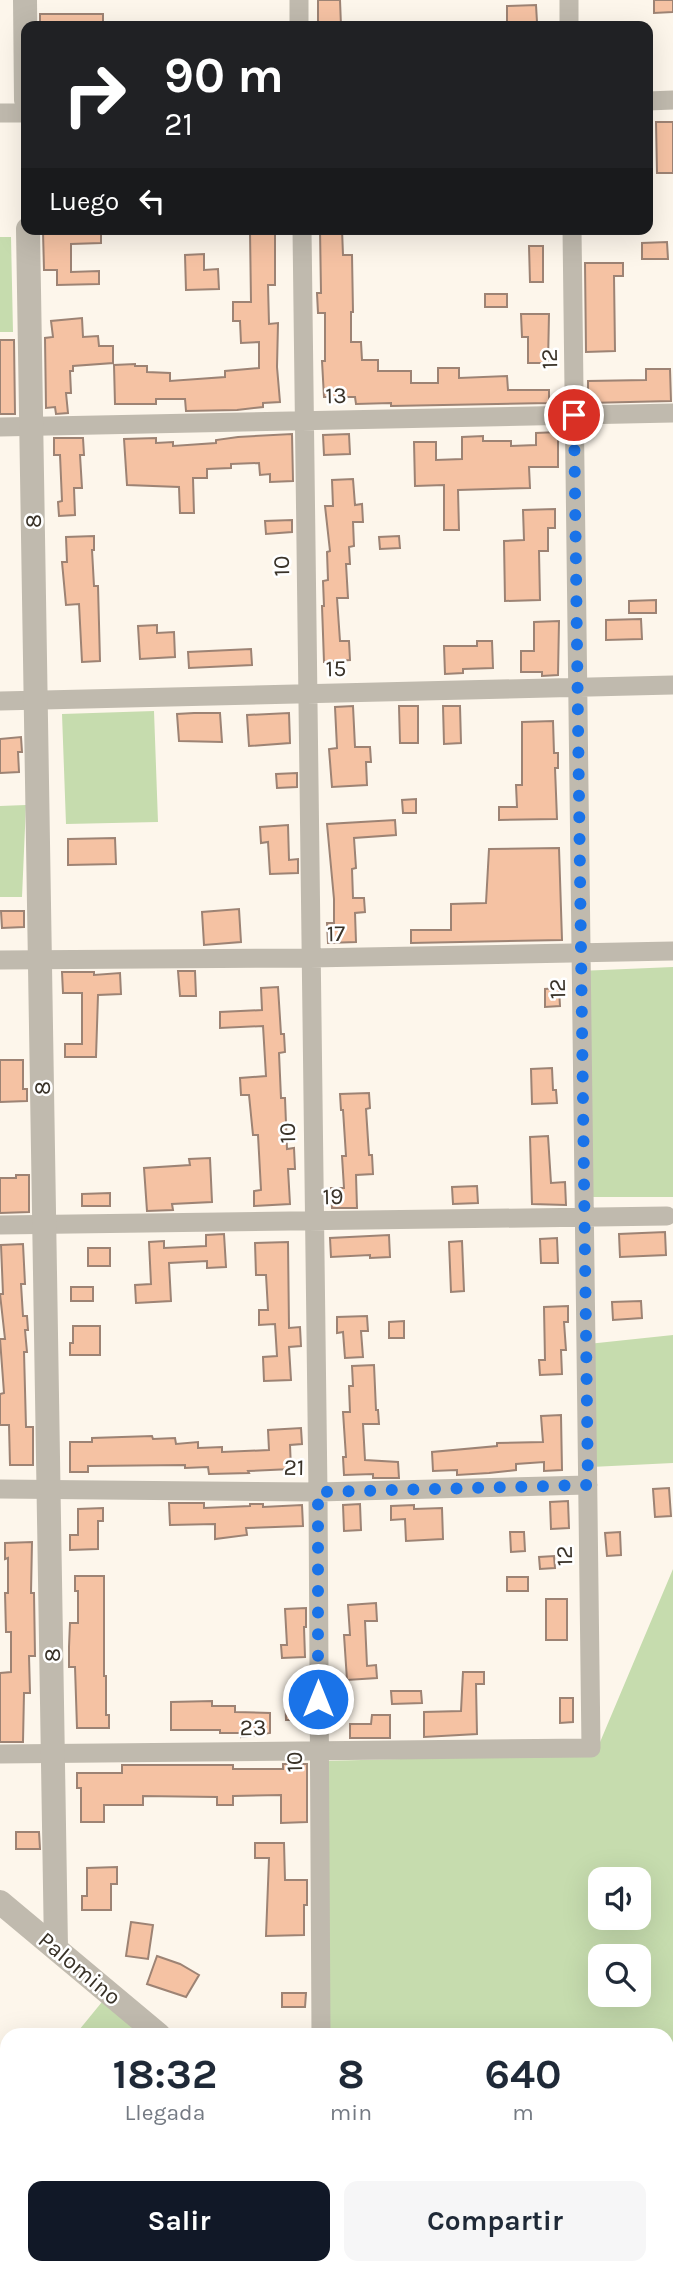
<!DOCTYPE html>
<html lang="es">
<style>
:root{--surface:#fff;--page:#f6f6f7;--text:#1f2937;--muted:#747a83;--accent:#111827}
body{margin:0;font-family:Karla,sans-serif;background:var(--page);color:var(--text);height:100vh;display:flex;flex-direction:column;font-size:26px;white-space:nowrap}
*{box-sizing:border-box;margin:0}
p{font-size:23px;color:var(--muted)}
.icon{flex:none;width:38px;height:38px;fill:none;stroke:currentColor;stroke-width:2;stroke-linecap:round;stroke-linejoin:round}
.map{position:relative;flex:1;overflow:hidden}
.panel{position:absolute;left:0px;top:2028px;width:674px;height:247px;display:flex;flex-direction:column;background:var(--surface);border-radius:21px 21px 0 0;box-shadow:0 7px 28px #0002}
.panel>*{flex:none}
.guide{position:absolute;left:21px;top:21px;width:632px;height:214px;border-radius:14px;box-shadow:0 7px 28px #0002;background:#202124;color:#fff;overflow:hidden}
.tools{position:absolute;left:588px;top:1867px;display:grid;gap:14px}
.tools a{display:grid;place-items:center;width:63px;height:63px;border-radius:14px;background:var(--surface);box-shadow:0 7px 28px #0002;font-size:35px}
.pin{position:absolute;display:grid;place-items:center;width:60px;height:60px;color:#fff;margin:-30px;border:4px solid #fff;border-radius:50%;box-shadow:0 2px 7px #0007}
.me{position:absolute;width:77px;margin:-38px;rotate:0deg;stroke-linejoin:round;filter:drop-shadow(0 0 5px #0008)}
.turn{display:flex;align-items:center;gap:24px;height:147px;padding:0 28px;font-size:32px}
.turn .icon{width:91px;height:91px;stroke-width:2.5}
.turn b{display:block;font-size:49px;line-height:60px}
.then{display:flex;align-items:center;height:66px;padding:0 28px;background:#0003;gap:14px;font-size:26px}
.eta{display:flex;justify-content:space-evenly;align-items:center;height:119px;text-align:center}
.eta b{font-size:42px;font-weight:700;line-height:49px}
.primary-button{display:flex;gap:14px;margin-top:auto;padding:14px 28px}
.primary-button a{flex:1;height:80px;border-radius:14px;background:var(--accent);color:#fff;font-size:28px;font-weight:700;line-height:80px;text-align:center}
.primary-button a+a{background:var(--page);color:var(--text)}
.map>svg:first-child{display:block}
.green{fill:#c6dcae;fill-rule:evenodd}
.building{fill:#f5c2a3;stroke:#9d8374;stroke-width:2}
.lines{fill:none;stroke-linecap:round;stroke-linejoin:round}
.minor{stroke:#c0baae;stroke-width:19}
.tertiary{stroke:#c0baae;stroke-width:24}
.route{stroke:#1a73e8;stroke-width:12;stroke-dasharray:0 21.6}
.labels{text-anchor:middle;stroke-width:5;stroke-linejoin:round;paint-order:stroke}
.street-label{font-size:23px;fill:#393228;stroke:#fff}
</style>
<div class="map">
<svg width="673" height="2274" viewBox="0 0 673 2274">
<rect width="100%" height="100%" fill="#fdf6eb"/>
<path class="green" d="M0,237H11L13,332H0Z
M154,711L158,822L66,824L62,714Z
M26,805L22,897H0V806Z
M673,967V1197H583L579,971Z
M673,1335V1463L591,1467L588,1344Z
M673,1569V2274H620L624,2268H667V2035H323L322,1761L595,1754ZM600,1880H639V1918H600ZM600,1956H639V1995H600Z
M106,1997L152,2035H75Z
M0,2074L7,2080V2268H488L496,2274H0Z"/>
<path class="building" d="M318,0H340L341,26H318Z
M654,0H673V12L654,13Z
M536,5L537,22H507V6Z
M40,14H103V26H40Z
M656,122H673V173H657Z
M320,229H342L343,255H352L353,312H351V342H361L362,360H378V371H411V383H438V368H459V378L507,376L508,390H549V403L391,406V403L356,404L355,397H324L322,361H325V313H318L317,293H321Z
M101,230V243L71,244V272L99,271V284L57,285V270H44L43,231Z
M250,231H275V285H268L269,324L278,323L277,367L280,402L263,403V407L237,410L186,411L185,399H156V404H115L114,365L135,364V366H147V372L170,373V381L225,377V371L259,368V342L241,343L240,321H233V302H251Z
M667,242L668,259H642V243Z
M529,246H543V282H530Z
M204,254V270L218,269L219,289L186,290L185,255Z
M585,263H623V276H614L615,351L586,352Z
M485,294H507V307H485Z
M521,314H549L548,363H528V337H522Z
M82,318L83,337L98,336L99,346H113V363L73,366V371H70L71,393H66L68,413L56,414L55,407L46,408L45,338L53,337L51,321Z
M0,340H14L15,414H0Z
M646,369H670L671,401L588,403V381L646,380Z
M558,432V467H529L530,488L458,490L459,530H444V485L415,486L414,442H436V460L462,459V437L483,436V441H511V446L536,445V433Z
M292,434L293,481L270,482V474L260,475L259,463L231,464V468L207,469V478H193L194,513H180L179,487L127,485L124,439L156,438V443L173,442V446L216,443V440L238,437Z
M349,434L350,454L324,455L323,435Z
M54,438H83L84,455H80L82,488H74L75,515L59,516L58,502L62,501L60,455H54Z
M353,479L355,505L362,504L363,522H353L354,546L349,547L350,564H346L348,598H337L340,641H349L350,660L324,662L322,606H324L323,581L328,580L327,552L330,551L325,506H333L332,480Z
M555,509V528H548V551H539L540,600L505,601L504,541L524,540L523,510Z
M292,520V532L266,534L265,521Z
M94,536V550H92L94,586H98L100,661L82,662L79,604L66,605L62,562H67L66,537Z
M399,536L400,548L380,549L379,537Z
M656,600V613H629V601Z
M641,619L642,639L606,640V620Z
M559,621L558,675L542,676V672H521V651H534V622Z
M157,625V633L174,632L175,657L140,659L138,626Z
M477,641H492L493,668L463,669V673L445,674L444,646H477Z
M251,649L252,665L189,668L188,652Z
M353,706L355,747H370L371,762H366L367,785L332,787L329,749L337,748L335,707Z
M399,706H418V743H400Z
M443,706H460L461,743L444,744Z
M194,713H220L222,742L179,741L177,714Z
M289,713L290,743L249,746L247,715Z
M553,721L554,753H558V768H555L557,819L499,820V807H517L516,785H522V722Z
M21,737L22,752H18L19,772L0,773V739Z
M297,773V787L277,788L276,774Z
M416,799V813H403L402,800Z
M395,820L396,835L354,838L356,868L352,869L353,898H364L365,912L355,913L356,942L328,943L327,923H334V899L327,824Z
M288,825L289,860L298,859V873L270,874L268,842L261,843L260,827Z
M115,838L116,864L68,865V839Z
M559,848L562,940L411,943V930H451V904L486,903L489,849Z
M239,909L241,942L204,945L202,912Z
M1,911H24V927L2,928Z
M178,971H195L196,996H180Z
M62,972H94V975L120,973L121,994L98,995L96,1057H65V1044H82V993H63Z
M278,987L281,1034H284L285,1052L279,1053L281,1098H285L287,1149L294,1148L295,1169H288L290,1204L254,1206V1191L261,1190L258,1135H253L249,1095H241L240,1078L266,1076L263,1026L220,1028V1012L262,1010L261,988Z
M559,988L560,1006L545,1007V989Z
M0,1060H23V1089H27V1101L0,1102Z
M552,1068L553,1090H556L557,1103L532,1104L531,1069Z
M369,1093L370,1108L366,1109L369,1155H372L373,1174L356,1175L357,1208H332L331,1188H344L342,1156H346L343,1110H341L340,1094Z
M548,1136L551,1183L565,1182L566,1205L532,1204L530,1137Z
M210,1158L212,1202L172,1204L173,1210L147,1211L144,1168L190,1165L189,1159Z
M16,1175H29V1212L0,1213V1178H16Z
M477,1186L478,1203L453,1204L452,1187Z
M110,1193V1206H82V1194Z
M665,1232L666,1255L620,1257L619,1234Z
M224,1234L226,1267L207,1268V1261L169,1263L171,1301L136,1303L135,1285L151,1284L149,1242L164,1241V1248L206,1246V1235Z
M389,1235L390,1257L370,1258V1255L331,1257L330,1238Z
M557,1238L558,1263H541L540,1239Z
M462,1241L464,1291L451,1292L449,1242Z
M288,1242L289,1328L300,1327L301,1346L289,1347L291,1380L264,1381L263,1357L277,1356L275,1324L259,1325V1310H268L266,1275H256L255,1243Z
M23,1244L25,1284H21L23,1316H27L28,1330H25L27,1352H24L26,1427H33V1465H10L9,1425H0V1394L4,1393L0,1339H5L0,1294H3L1,1245Z
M88,1248H110V1266H88Z
M71,1287H93V1301H71Z
M641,1301L642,1318L613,1320L612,1302Z
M568,1306V1322H564L566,1350H561L562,1374L540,1375L539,1360H545L544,1307Z
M367,1316L368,1331H361L363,1357L345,1358L343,1332L337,1333V1317Z
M404,1321V1338H389V1322Z
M73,1326H100V1355H70V1343H73Z
M374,1365L376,1410H378L379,1424H363L365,1460L398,1462L399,1478H373V1474L344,1475L343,1457H346L343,1412H350L349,1386H353L352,1366Z
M561,1415L562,1470L544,1471V1462L516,1464V1470L489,1473L457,1475V1470L433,1471L432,1452L497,1446V1443L543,1442L541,1416Z
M301,1428L302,1444L290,1445L291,1469L248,1471L249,1473L209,1474L208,1467L185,1468V1465L88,1466V1472H70V1442H92V1438L152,1436L153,1439L175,1438L176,1444L198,1442V1448L222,1447V1452L269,1450L268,1430Z
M669,1488L671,1516L655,1517L653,1489Z
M568,1501L569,1528L551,1529L550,1502Z
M169,1503H204V1508L250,1506V1504H263V1507L302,1505L303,1526L246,1528L247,1535L215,1539V1524L170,1525Z
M360,1504L361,1530L344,1531L343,1505Z
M414,1505V1509L442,1508L443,1539L406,1541L405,1519L391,1520V1506Z
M103,1508V1521H98V1549L70,1550V1535H78V1509Z
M510,1532H524L525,1551L511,1552Z
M620,1532L621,1555L607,1556L605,1533Z
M32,1542L31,1593H34L35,1656H29L30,1693H24L23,1742H0V1673L11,1672V1632H6L5,1593H8V1558L5,1559V1543Z
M554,1556L555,1568L540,1569L539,1557Z
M75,1576H104V1676H106V1715H109V1728H77L75,1667H69V1647L70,1623H78V1591H75Z
M507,1577H528V1591H507Z
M546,1599H567V1640H546Z
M376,1603L377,1621H365L367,1666L376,1665L377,1678L347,1680L344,1635H350L348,1605Z
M306,1608V1627H304L305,1657L282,1658L281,1645H287L285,1609Z
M463,1672H484V1684H476L477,1734L424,1737V1712L461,1711Z
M391,1691H421L422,1703L392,1704Z
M285,1694H306L307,1720H286Z
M560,1698H573V1722L560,1723Z
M212,1701V1706H235V1712L270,1713V1733L241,1737V1733H220V1730H171V1702Z
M372,1715H390V1738H350V1724H371Z
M283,1764H307V1822L281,1823V1795L233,1796V1805H217V1797L143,1796V1805H104V1822H81V1788H77V1773H122V1765H233V1769H283Z
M16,1832H39L40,1849H16Z
M255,1843H284L285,1880H307V1905H304V1935L266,1936L269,1858H255Z
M117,1867V1884H111V1910H82V1896H87V1868Z
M131,1922L153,1925L148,1959L126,1956Z
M157,1956L180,1964L199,1975L186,1997L147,1984Z
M282,1993H306L305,2007H282Z"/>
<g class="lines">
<path class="minor" d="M299,0V26
M569,0V26
M648,101L673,100
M0,113H26
M302,229L318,1492L321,2035
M0,427L673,413
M0,701L673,685
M0,960L310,958L673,951
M0,1225L667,1216
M0,1489L318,1492L588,1485
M0,1754L591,1748L572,229"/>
<path class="tertiary" d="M25,0L26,100
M28,229L56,1948
M0,1902L159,2035
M445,2268L452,2274"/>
</g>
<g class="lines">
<path class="route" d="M318,1699V1492L588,1485L574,415"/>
</g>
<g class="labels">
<g class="street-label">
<text transform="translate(549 359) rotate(-91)" y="8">12</text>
<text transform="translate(336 395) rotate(-1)" y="8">13</text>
<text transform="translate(33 521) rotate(-91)" y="8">8</text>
<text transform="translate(281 566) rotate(-91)" y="8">10</text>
<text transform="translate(336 668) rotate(-1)" y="8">15</text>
<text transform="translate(336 933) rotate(-1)" y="8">17</text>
<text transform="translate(557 989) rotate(-91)" y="8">12</text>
<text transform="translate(42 1088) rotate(-91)" y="8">8</text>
<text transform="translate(287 1133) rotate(-91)" y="8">10</text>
<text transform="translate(333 1196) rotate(-1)" y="8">19</text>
<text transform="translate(294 1467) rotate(1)" y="8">21</text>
<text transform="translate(564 1556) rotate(-91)" y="8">12</text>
<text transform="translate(52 1655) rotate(-91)" y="8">8</text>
<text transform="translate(253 1727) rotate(-1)" y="8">23</text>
<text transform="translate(294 1762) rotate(-91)" y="8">10</text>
<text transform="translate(80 1968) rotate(40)" y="8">Palomino</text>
</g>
</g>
</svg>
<div class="tools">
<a><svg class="icon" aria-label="sound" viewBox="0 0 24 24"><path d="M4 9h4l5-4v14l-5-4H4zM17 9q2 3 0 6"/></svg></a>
<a><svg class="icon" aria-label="search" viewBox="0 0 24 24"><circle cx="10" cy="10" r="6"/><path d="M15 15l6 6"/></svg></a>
</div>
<div class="pin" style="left:574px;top:415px;background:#d93025"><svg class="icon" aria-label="arrive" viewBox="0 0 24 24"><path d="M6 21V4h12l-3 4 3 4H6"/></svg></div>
<svg class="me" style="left:318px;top:1699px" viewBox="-20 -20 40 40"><circle r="17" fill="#1a73e8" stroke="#fff" stroke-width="3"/><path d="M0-11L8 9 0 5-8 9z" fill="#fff"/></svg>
<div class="guide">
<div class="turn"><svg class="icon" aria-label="right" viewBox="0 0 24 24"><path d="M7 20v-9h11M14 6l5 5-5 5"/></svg><div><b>90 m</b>21</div></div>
<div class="then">Luego<svg class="icon" aria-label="left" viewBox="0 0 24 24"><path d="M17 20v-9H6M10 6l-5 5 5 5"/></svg></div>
</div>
<section class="panel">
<div class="eta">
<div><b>18:32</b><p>Llegada</p></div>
<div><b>8</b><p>min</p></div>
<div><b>640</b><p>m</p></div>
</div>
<div class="primary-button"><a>Salir</a><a>Compartir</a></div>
</section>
</div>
